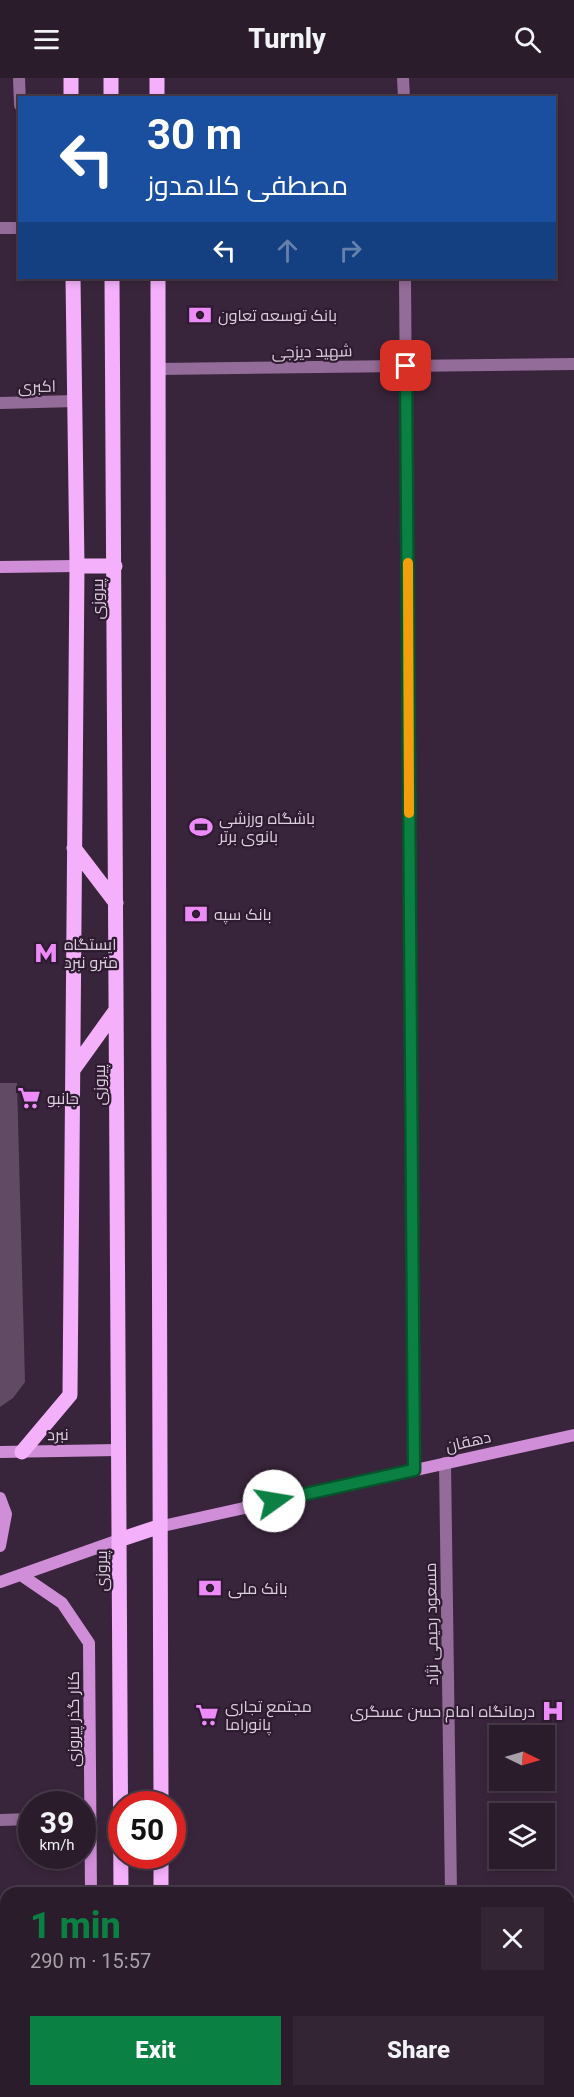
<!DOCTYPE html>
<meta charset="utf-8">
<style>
:root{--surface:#2b1c2c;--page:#332534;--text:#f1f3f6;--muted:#a6a1a9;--line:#473a48;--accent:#0b8043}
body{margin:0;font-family:Roboto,Cairo,sans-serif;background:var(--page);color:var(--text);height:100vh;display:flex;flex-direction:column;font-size:22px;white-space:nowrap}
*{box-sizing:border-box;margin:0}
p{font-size:20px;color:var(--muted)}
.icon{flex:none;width:33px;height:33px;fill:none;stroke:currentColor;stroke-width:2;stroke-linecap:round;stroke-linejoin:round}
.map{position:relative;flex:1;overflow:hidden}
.side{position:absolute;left:0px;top:1809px;width:574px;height:210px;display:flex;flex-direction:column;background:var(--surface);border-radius:18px 18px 0 0;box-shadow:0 3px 9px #0003,0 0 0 2px var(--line)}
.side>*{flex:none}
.top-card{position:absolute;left:18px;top:18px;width:538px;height:183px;border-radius:0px;box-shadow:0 3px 9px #0003,0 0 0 2px var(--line);background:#1a4fa0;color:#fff;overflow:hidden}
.needle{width:39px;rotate:95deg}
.tools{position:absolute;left:489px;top:1647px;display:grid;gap:12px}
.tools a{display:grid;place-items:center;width:66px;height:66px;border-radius:0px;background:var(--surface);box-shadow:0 3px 9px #0003,0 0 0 2px var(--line);font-size:30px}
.speed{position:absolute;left:18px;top:1713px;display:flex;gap:12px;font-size:30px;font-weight:700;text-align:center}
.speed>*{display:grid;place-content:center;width:78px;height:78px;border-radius:50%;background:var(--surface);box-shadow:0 3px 9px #0003,0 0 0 2px var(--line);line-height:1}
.speed small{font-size:15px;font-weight:400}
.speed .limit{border:9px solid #d22;background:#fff;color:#111}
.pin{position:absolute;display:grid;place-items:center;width:51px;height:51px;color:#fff;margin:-26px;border-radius:12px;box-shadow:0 3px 9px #0006}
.me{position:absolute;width:66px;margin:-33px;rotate:77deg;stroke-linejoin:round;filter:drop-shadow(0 0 4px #0008)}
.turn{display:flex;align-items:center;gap:21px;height:126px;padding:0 30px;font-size:27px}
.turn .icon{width:78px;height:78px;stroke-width:2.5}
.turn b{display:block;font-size:42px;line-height:51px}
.lanes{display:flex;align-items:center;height:57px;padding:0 30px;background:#0003;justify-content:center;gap:30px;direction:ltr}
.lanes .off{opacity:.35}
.round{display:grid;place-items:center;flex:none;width:63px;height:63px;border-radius:0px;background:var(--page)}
.summary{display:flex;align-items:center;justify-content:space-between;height:102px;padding:0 30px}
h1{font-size:36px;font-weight:800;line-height:45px;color:var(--accent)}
.cta{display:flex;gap:12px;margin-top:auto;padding:12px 30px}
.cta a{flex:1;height:69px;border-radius:0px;background:var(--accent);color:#fff;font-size:24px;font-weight:800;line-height:69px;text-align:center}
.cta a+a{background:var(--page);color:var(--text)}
header{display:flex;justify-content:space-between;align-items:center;height:78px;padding:0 30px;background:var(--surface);font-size:27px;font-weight:800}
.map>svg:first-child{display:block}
.building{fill:#614a63}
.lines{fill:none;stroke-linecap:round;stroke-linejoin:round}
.street{stroke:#946c99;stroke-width:12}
.secondary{stroke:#cf8ed7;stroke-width:12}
.primary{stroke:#f4b0fb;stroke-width:15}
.route-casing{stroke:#07532c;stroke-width:15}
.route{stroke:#0b8043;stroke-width:10}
.slow{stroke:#f59e0b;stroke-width:10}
.labels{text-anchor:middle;stroke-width:4.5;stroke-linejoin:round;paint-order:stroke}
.poi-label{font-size:16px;fill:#dccfde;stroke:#2f1b31;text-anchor:start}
.street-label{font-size:16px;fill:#dccfde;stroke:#2f1b31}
</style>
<header><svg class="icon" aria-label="menu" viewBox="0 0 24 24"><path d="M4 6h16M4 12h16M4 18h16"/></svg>Turnly<svg class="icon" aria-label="search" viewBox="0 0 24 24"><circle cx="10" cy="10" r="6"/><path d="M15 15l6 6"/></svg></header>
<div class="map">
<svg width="574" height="2019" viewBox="0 0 574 2019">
<rect width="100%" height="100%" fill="#39253b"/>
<path class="building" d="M0,1005H17L25,1304L13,1320L0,1329Z"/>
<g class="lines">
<path class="street" d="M19,0L20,27
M403,0L404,20
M0,150H20
M405,200L414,1392
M159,291L574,286
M0,325L75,323
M445,1385L451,1815
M0,1742L32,1741"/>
<path class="secondary" d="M0,489L77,488
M0,1374L118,1372
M0,1420L6,1436L0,1468
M158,1449L574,1357
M21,1497L62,1525L89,1565L91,1815
M0,1504L119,1462
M218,2017L574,2016
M91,2019V2013"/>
<path class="primary" d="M71,0V20
M111,0V20
M157,0V20
M112,200L121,1815
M158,200C161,708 156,1218 161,1726
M77,488H115
M74,770L116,825
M73,992L116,932
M22,1374L70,1317L77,488L73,200
M119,1462L158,1449
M161,1778V1815
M118,2013L122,2017L120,2019
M164,2013V2019"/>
</g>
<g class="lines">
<g class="route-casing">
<path id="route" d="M274,1423L414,1392L406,288"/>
</g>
<use href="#route" class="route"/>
<path class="slow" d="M408,485L409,735"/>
</g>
<defs>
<g id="bank-bare" transform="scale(1.8)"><path d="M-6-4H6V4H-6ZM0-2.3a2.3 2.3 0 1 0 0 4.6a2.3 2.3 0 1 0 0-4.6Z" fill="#ed8cf9" stroke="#2f1b31" stroke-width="2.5" paint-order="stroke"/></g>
<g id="stadium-bare" transform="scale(1.8)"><path d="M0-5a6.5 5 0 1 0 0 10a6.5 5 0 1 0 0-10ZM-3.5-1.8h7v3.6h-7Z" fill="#ed8cf9" stroke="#2f1b31" stroke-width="2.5" paint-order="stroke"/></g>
<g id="metro-bare" transform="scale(1.8)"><path d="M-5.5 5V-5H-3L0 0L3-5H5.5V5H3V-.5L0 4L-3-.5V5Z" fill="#ed8cf9" stroke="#2f1b31" stroke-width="2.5" paint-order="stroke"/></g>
<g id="supermarket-bare" transform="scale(1.8)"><path d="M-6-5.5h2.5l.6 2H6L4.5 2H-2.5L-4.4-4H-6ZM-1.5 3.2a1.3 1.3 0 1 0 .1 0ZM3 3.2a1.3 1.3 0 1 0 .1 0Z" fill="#ed8cf9" stroke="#2f1b31" stroke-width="2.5" paint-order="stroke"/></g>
<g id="hospital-bare" transform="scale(1.8)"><path d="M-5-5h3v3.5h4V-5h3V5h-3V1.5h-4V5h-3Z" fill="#ed8cf9" stroke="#2f1b31" stroke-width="2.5" paint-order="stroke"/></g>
</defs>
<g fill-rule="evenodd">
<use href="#bank-bare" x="200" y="237"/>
<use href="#stadium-bare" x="201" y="749"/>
<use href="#bank-bare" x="196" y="836"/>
<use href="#metro-bare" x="46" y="875"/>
<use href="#supermarket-bare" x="29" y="1020"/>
<use href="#bank-bare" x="210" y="1510"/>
<use href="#hospital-bare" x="553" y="1633"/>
<use href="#supermarket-bare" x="207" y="1637"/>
</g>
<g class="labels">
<g class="poi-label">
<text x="218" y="243">بانک توسعه تعاون</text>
<text x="219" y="746">باشگاه ورزشی<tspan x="219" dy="18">بانوی برتر</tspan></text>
<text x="214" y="842">بانک سپه</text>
<text x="64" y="872">ایستگاه<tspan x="64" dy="18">مترو نبرد</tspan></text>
<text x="47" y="1026">جانبو</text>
<text x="228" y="1516">بانک ملی</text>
<text x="225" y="1634">مجتمع تجاری<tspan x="225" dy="18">پانوراما</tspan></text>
<text x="535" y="1639" text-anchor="end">درمانگاه امام حسن عسگری</text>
</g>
<g class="street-label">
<text transform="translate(312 273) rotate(-1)" y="6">شهید دیزجی</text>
<text transform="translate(37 308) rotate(-1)" y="6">اکبری</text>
<text transform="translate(97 521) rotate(-90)" y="6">پیروزی</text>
<text transform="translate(99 1007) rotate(-90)" y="6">پیروزی</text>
<text transform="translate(58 1356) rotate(-1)" y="6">نبرد</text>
<text transform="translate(468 1363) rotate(-13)" y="6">دهقان</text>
<text transform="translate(101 1493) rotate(-90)" y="6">پیروزی</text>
<text transform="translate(431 1546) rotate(-91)" y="6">مسعود رحیمی نژاد</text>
<text transform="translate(73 1641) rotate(-90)" y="6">کنار گذر پیروزی</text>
</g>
</g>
</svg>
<div class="tools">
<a><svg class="needle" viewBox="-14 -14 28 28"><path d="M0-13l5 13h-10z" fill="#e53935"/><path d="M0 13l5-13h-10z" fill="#a6a1a9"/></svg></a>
<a><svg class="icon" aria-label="layers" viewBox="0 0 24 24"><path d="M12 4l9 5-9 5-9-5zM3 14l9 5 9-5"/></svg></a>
</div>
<div class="speed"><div>39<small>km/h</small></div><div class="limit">50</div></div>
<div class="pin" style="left:406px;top:288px;background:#d93025"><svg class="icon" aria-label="arrive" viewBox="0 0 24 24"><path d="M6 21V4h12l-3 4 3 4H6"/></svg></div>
<svg class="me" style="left:274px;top:1423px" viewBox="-20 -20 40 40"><circle r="19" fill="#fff"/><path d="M0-13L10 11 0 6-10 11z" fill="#0b8043"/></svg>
<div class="top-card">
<div class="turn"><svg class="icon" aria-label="left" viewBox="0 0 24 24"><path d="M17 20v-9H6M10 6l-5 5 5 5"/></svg><div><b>30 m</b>مصطفی کلاهدوز</div></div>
<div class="lanes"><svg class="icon" aria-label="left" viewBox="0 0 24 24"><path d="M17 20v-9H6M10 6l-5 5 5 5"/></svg><svg class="icon off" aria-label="ahead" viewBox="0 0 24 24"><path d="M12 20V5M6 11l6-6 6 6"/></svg><svg class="icon off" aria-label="right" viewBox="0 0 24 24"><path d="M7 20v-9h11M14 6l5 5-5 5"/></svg></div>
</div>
<section class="side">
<div class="summary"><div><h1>1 min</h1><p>290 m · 15:57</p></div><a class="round"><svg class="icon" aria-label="close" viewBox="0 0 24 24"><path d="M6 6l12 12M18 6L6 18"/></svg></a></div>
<div class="cta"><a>Exit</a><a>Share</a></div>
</section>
</div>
